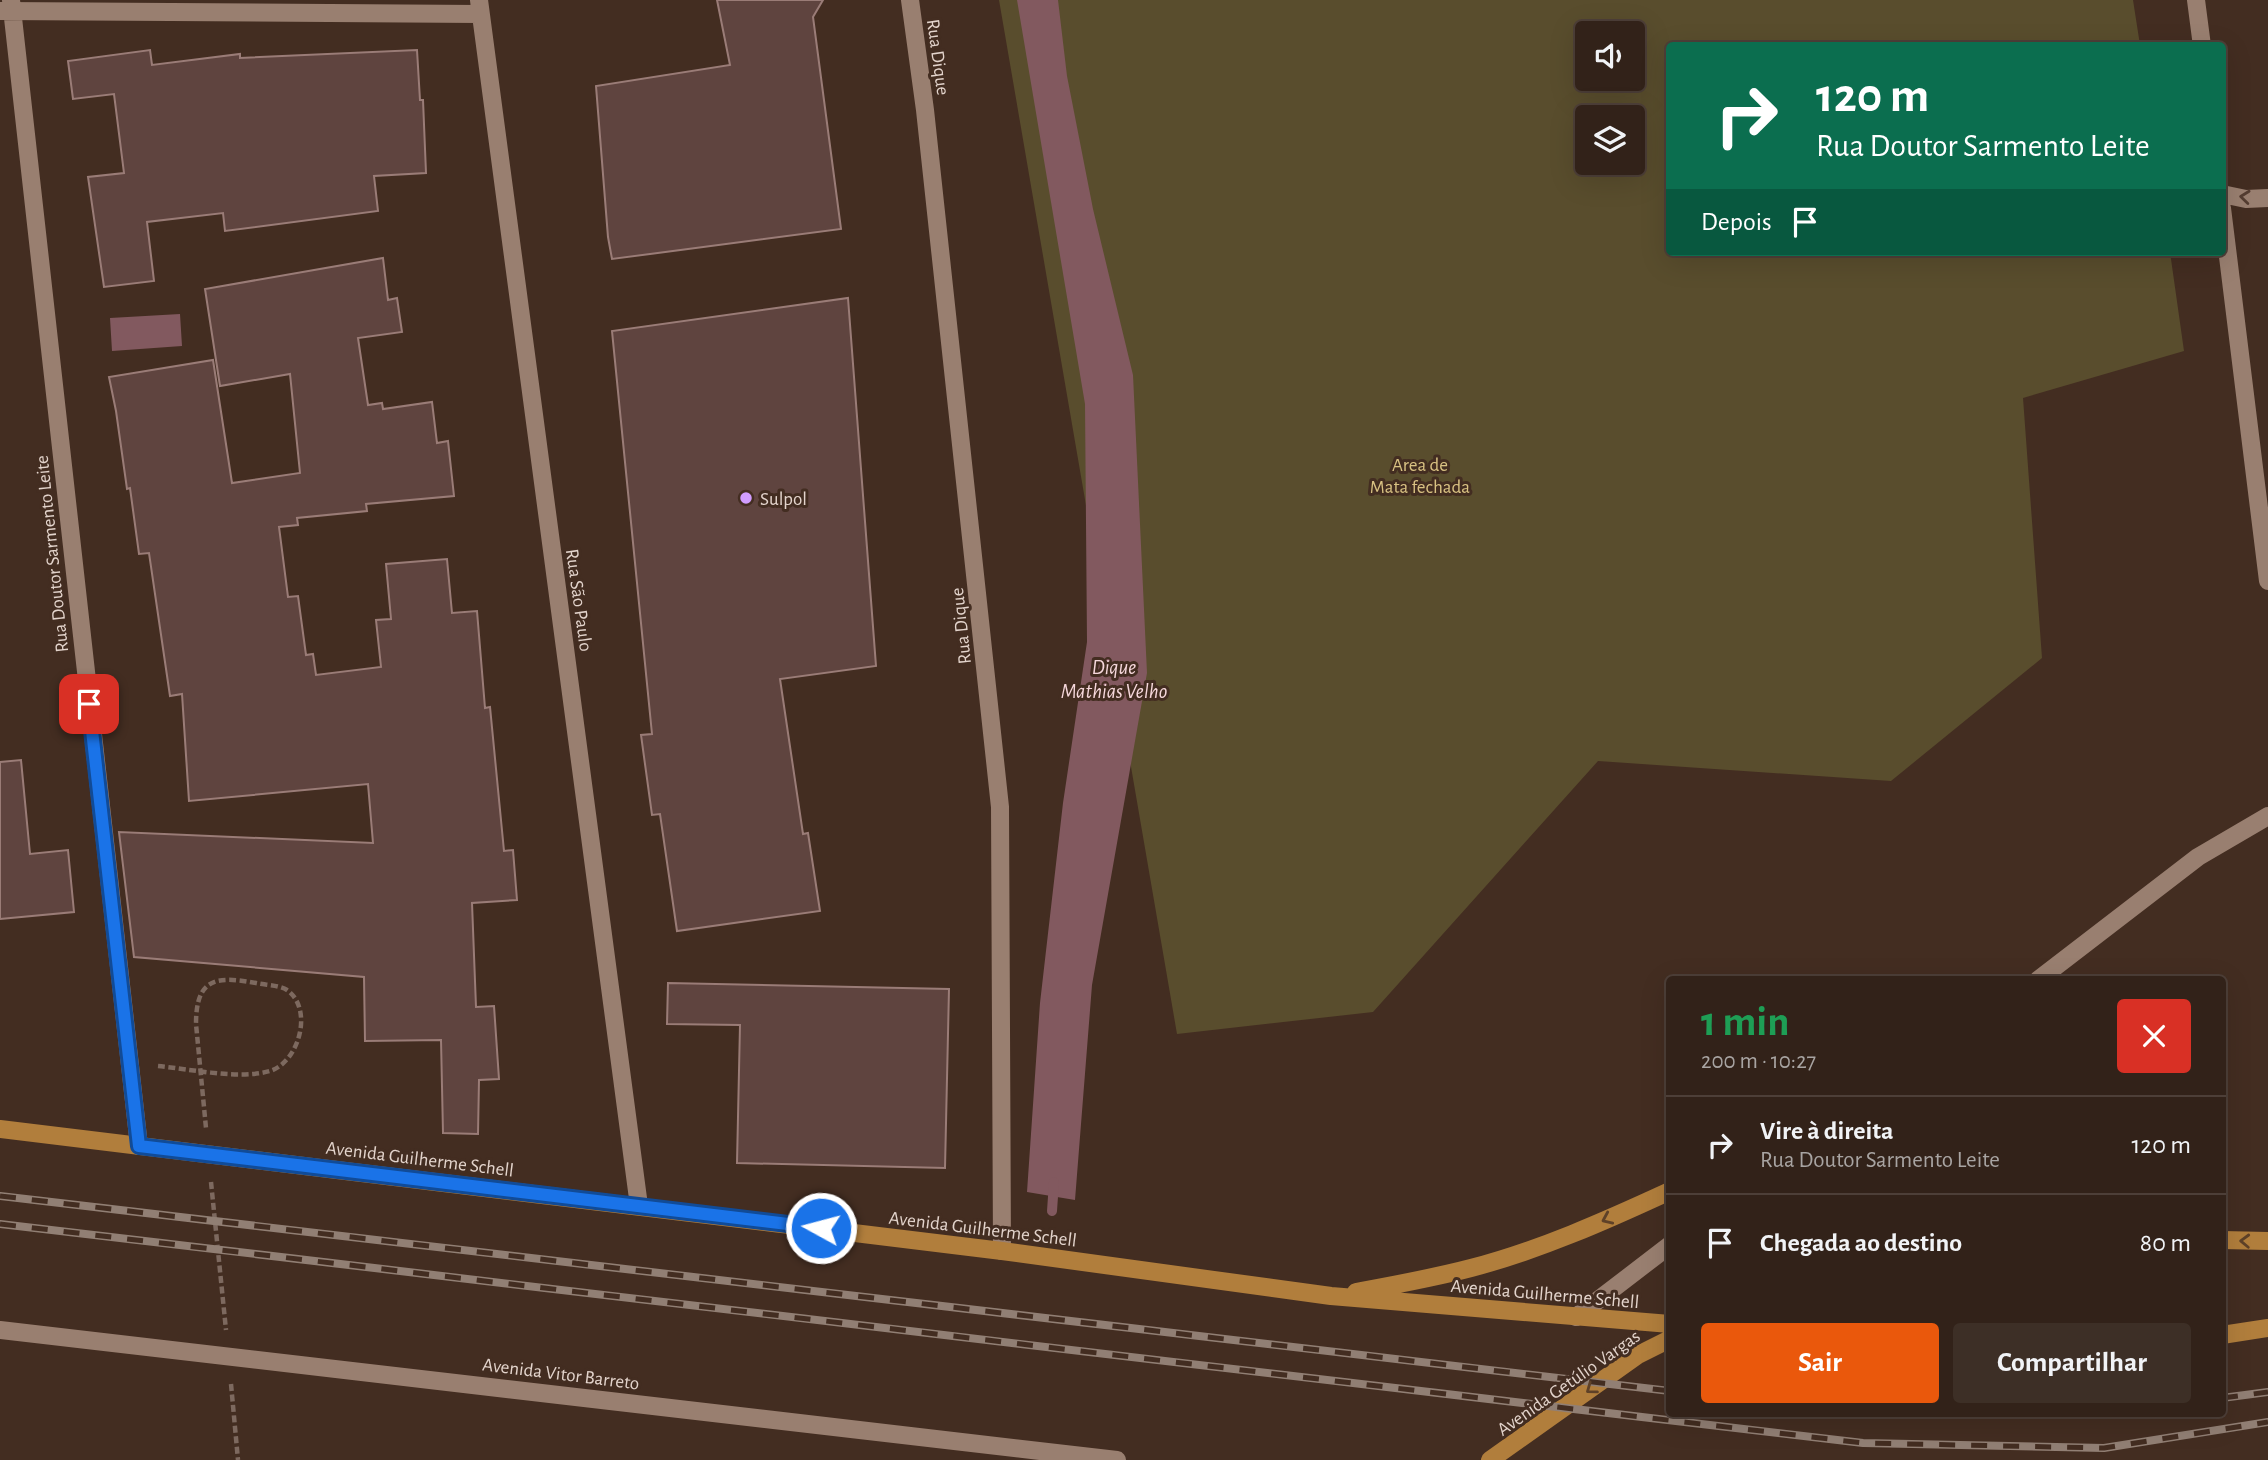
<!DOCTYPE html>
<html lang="pt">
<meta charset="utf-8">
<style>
:root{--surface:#322219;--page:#3d2f26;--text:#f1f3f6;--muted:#a8a4a2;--line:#4d3f38;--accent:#ea580c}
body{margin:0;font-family:"Alegreya Sans",sans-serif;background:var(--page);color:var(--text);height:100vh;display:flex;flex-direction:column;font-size:26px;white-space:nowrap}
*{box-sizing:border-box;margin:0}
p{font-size:23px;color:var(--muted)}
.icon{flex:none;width:38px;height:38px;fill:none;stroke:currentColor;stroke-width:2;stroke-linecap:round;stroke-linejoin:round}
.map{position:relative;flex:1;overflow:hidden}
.details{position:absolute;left:1666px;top:976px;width:560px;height:441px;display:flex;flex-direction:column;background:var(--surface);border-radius:7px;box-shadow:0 7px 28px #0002,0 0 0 2px var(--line)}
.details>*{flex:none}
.banner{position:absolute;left:1666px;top:42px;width:560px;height:214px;border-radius:7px;box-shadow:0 7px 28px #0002,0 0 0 2px var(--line);background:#0b6e4f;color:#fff;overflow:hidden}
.buttons{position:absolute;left:1575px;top:21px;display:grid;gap:14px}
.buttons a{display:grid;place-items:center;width:70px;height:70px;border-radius:7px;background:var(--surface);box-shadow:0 7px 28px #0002,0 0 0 2px var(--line);font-size:35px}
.pin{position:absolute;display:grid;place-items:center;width:60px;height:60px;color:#fff;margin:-30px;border-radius:14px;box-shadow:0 4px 10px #0006}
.me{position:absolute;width:77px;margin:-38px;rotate:277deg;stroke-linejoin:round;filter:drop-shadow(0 0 5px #0008)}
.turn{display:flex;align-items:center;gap:24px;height:147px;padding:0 35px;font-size:32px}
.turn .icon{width:91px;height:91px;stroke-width:2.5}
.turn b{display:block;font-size:49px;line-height:60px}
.then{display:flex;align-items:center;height:66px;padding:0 35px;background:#0003;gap:14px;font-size:26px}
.round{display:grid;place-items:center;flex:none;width:74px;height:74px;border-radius:7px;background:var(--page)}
.summary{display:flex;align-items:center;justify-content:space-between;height:119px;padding:0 35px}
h1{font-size:42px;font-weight:700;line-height:52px;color:#1e9e55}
.action{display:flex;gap:14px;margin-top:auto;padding:14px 35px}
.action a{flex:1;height:80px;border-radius:7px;background:var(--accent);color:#fff;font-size:28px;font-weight:700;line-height:80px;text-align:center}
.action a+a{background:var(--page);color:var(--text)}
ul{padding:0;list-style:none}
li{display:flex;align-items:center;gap:21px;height:98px;padding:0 35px;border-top:2px solid var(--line)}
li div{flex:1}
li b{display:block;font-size:26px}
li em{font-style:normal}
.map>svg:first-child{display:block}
.green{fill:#594d2d;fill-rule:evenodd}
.water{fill:#82595f}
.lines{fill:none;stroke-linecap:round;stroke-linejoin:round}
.stream{stroke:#82595f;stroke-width:10}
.building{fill:#5f443f;stroke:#9a7c77;stroke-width:2}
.path{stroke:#7d695f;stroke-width:4.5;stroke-dasharray:7 3.5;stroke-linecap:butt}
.minor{stroke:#997f70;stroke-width:18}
.major{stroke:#b17e3c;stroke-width:18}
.rail-casing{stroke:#917f74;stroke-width:8}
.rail{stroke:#432d21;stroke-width:5;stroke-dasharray:16;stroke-linecap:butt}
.oneway{stroke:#543d31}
.oneway2{stroke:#5e4128}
.route-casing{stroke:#114b97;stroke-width:18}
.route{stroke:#1a73e8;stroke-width:12}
.poi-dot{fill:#d19dfe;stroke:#432d21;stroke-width:2.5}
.labels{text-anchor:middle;stroke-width:6;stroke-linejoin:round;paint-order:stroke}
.street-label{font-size:19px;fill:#e3d4cc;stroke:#432d21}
.park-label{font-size:19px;fill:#d9c283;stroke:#432d21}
.poi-label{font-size:19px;fill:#e3d4cc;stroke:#432d21;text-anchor:start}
.water-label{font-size:21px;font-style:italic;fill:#f6d8dc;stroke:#432d21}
</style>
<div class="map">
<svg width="2268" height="1460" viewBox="0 0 2268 1460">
<rect width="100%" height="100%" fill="#432d21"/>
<path class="green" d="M999,0H2133L2140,45L1670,46V252H2170L2184,351L2023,398L2042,658L1891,781L1598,761L1373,1012L1177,1034ZM1587,33H1633V79H1587ZM1587,117H1633V163H1587Z"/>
<path class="water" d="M1017,0H1058L1067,76L1093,209L1133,375L1147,673L1092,985L1075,1200L1027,1192L1040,1003L1063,803L1087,642L1085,404Z
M180,314L182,346L112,351L110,318Z"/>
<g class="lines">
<path class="stream" d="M1052,1211L1054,1182"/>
</g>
<path class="building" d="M717,0H823L813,17L841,229L612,259L608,237L596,86L730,65Z
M150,50L152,65L240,54V58L417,50L420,100H423L426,173L374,176L378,211L225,231L223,213L147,222L154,281L104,287L88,177L124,173L114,94L73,99L68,61Z
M383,258L388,300L397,298L402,332L358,338L368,405L382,403L383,409L432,402L437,443L448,441L454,496L366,504L367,511L297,518L298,525L279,527L288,597L298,596L306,655L313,654L316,675L381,667L376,620L391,619L386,564L447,559L452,613L477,611L485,708L490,707L504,851L513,850L517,900L472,903L476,1007L494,1006L499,1079L479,1080L478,1134L443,1133L441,1040L365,1041L364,977L134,957L119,832L373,843L368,784L189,801L182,694L170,696L149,553L139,554L130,488L127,489L116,411L109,377L213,360L232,483L300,473L290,374L220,386L205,289Z
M848,298L876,666L780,679L803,834L808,833L820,911L677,931L660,814L652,815L641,735L652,734L612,331Z
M21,760L30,854L68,850L74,912L0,919V762Z
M668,983L949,989L945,1168L737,1163L740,1025L667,1024Z"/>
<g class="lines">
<path class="path" d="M158,1066C190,1069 239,1080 270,1071C299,1062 314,1009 287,990C279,985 265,985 256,983C217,976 196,977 196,1024L206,1128
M211,1182L226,1330
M231,1384L238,1460"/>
<path class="minor" d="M11,0L139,1146
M479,0L639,1206
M910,0L925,110L1000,807L1002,1251
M2196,0L2202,46
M0,11L480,14
M2222,194L2246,199L2268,198
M2222,208L2268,581
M2038,980L2198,857L2268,816
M1576,1317L1670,1245
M0,1330L1117,1460"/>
<path class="major" d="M0,1129L1002,1251L1331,1296L1670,1324
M2222,1240L2268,1241
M1356,1292C1394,1285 1433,1278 1471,1268C1540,1250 1605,1221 1670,1191
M2222,1335L2268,1328
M1490,1460L1638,1355L1670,1339"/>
<g class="rail-casing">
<path id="rail" d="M0,1196L1670,1391
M0,1224L1863,1443L2104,1448L2268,1422
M2222,1398L2268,1392"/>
</g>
<use href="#rail" class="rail"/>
</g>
<defs><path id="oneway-chevron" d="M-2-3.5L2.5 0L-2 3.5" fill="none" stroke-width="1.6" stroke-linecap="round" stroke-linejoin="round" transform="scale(1.75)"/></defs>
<use class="oneway" href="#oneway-chevron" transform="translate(2245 197) rotate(-174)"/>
<g class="oneway2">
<use href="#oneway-chevron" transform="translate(1607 1219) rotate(156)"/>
<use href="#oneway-chevron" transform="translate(2245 1241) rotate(-178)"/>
<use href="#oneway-chevron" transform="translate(1591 1389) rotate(144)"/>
</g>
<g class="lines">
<g class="route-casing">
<path id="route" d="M89,704L139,1146L821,1228"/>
</g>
<use href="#route" class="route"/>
</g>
<circle class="poi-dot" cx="746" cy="498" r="7"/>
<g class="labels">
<g class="street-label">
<text transform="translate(939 57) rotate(82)" y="7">Rua Dique</text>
<text transform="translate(51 554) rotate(-96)" y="7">Rua Doutor Sarmento Leite</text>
<text transform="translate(580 600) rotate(82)" y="7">Rua São Paulo</text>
<text transform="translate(960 626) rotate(-96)" y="7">Rua Dique</text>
<text transform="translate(420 1158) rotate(7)" y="7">Avenida Guilherme Schell</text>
<text transform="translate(983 1228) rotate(7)" y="7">Avenida Guilherme Schell</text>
<text transform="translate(1545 1293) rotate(5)" y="7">Avenida Guilherme Schell</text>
<text transform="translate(561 1373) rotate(7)" y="7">Avenida Vitor Barreto</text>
<text transform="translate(1568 1382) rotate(-35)" y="7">Avenida Getúlio Vargas</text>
</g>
<g class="park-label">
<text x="1420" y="471">Area de<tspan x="1420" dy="22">Mata fechada</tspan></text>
</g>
<g class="poi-label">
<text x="760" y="505">Sulpol</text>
</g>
<g class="water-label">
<text x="1114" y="674">Dique<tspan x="1114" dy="24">Mathias Velho</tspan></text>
</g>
</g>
</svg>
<div class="buttons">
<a><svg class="icon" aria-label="sound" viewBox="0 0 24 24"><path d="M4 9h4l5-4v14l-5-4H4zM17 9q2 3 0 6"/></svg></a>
<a><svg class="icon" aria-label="layers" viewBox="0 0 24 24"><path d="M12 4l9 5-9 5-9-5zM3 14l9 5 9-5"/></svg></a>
</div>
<div class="pin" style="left:89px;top:704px;background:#d93025"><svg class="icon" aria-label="arrive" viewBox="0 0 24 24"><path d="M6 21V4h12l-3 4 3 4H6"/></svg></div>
<svg class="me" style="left:821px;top:1228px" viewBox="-20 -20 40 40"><circle r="17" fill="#1a73e8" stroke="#fff" stroke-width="3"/><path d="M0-11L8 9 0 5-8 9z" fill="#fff"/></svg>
<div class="banner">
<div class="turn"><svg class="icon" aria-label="right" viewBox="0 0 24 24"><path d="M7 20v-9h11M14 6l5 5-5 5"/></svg><div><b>120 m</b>Rua Doutor Sarmento Leite</div></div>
<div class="then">Depois<svg class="icon" aria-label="arrive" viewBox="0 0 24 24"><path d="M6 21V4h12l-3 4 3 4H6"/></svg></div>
</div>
<section class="details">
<div class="summary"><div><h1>1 min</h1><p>200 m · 10:27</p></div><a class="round" style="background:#d93025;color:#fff"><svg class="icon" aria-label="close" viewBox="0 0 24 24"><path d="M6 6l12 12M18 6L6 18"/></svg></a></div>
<ul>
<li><svg class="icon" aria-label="right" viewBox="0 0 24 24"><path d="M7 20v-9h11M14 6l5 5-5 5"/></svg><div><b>Vire à direita</b><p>Rua Doutor Sarmento Leite</p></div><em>120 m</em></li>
<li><svg class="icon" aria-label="arrive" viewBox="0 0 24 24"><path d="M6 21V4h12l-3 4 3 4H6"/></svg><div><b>Chegada ao destino</b></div><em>80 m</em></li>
</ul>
<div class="action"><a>Sair</a><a>Compartilhar</a></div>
</section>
</div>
